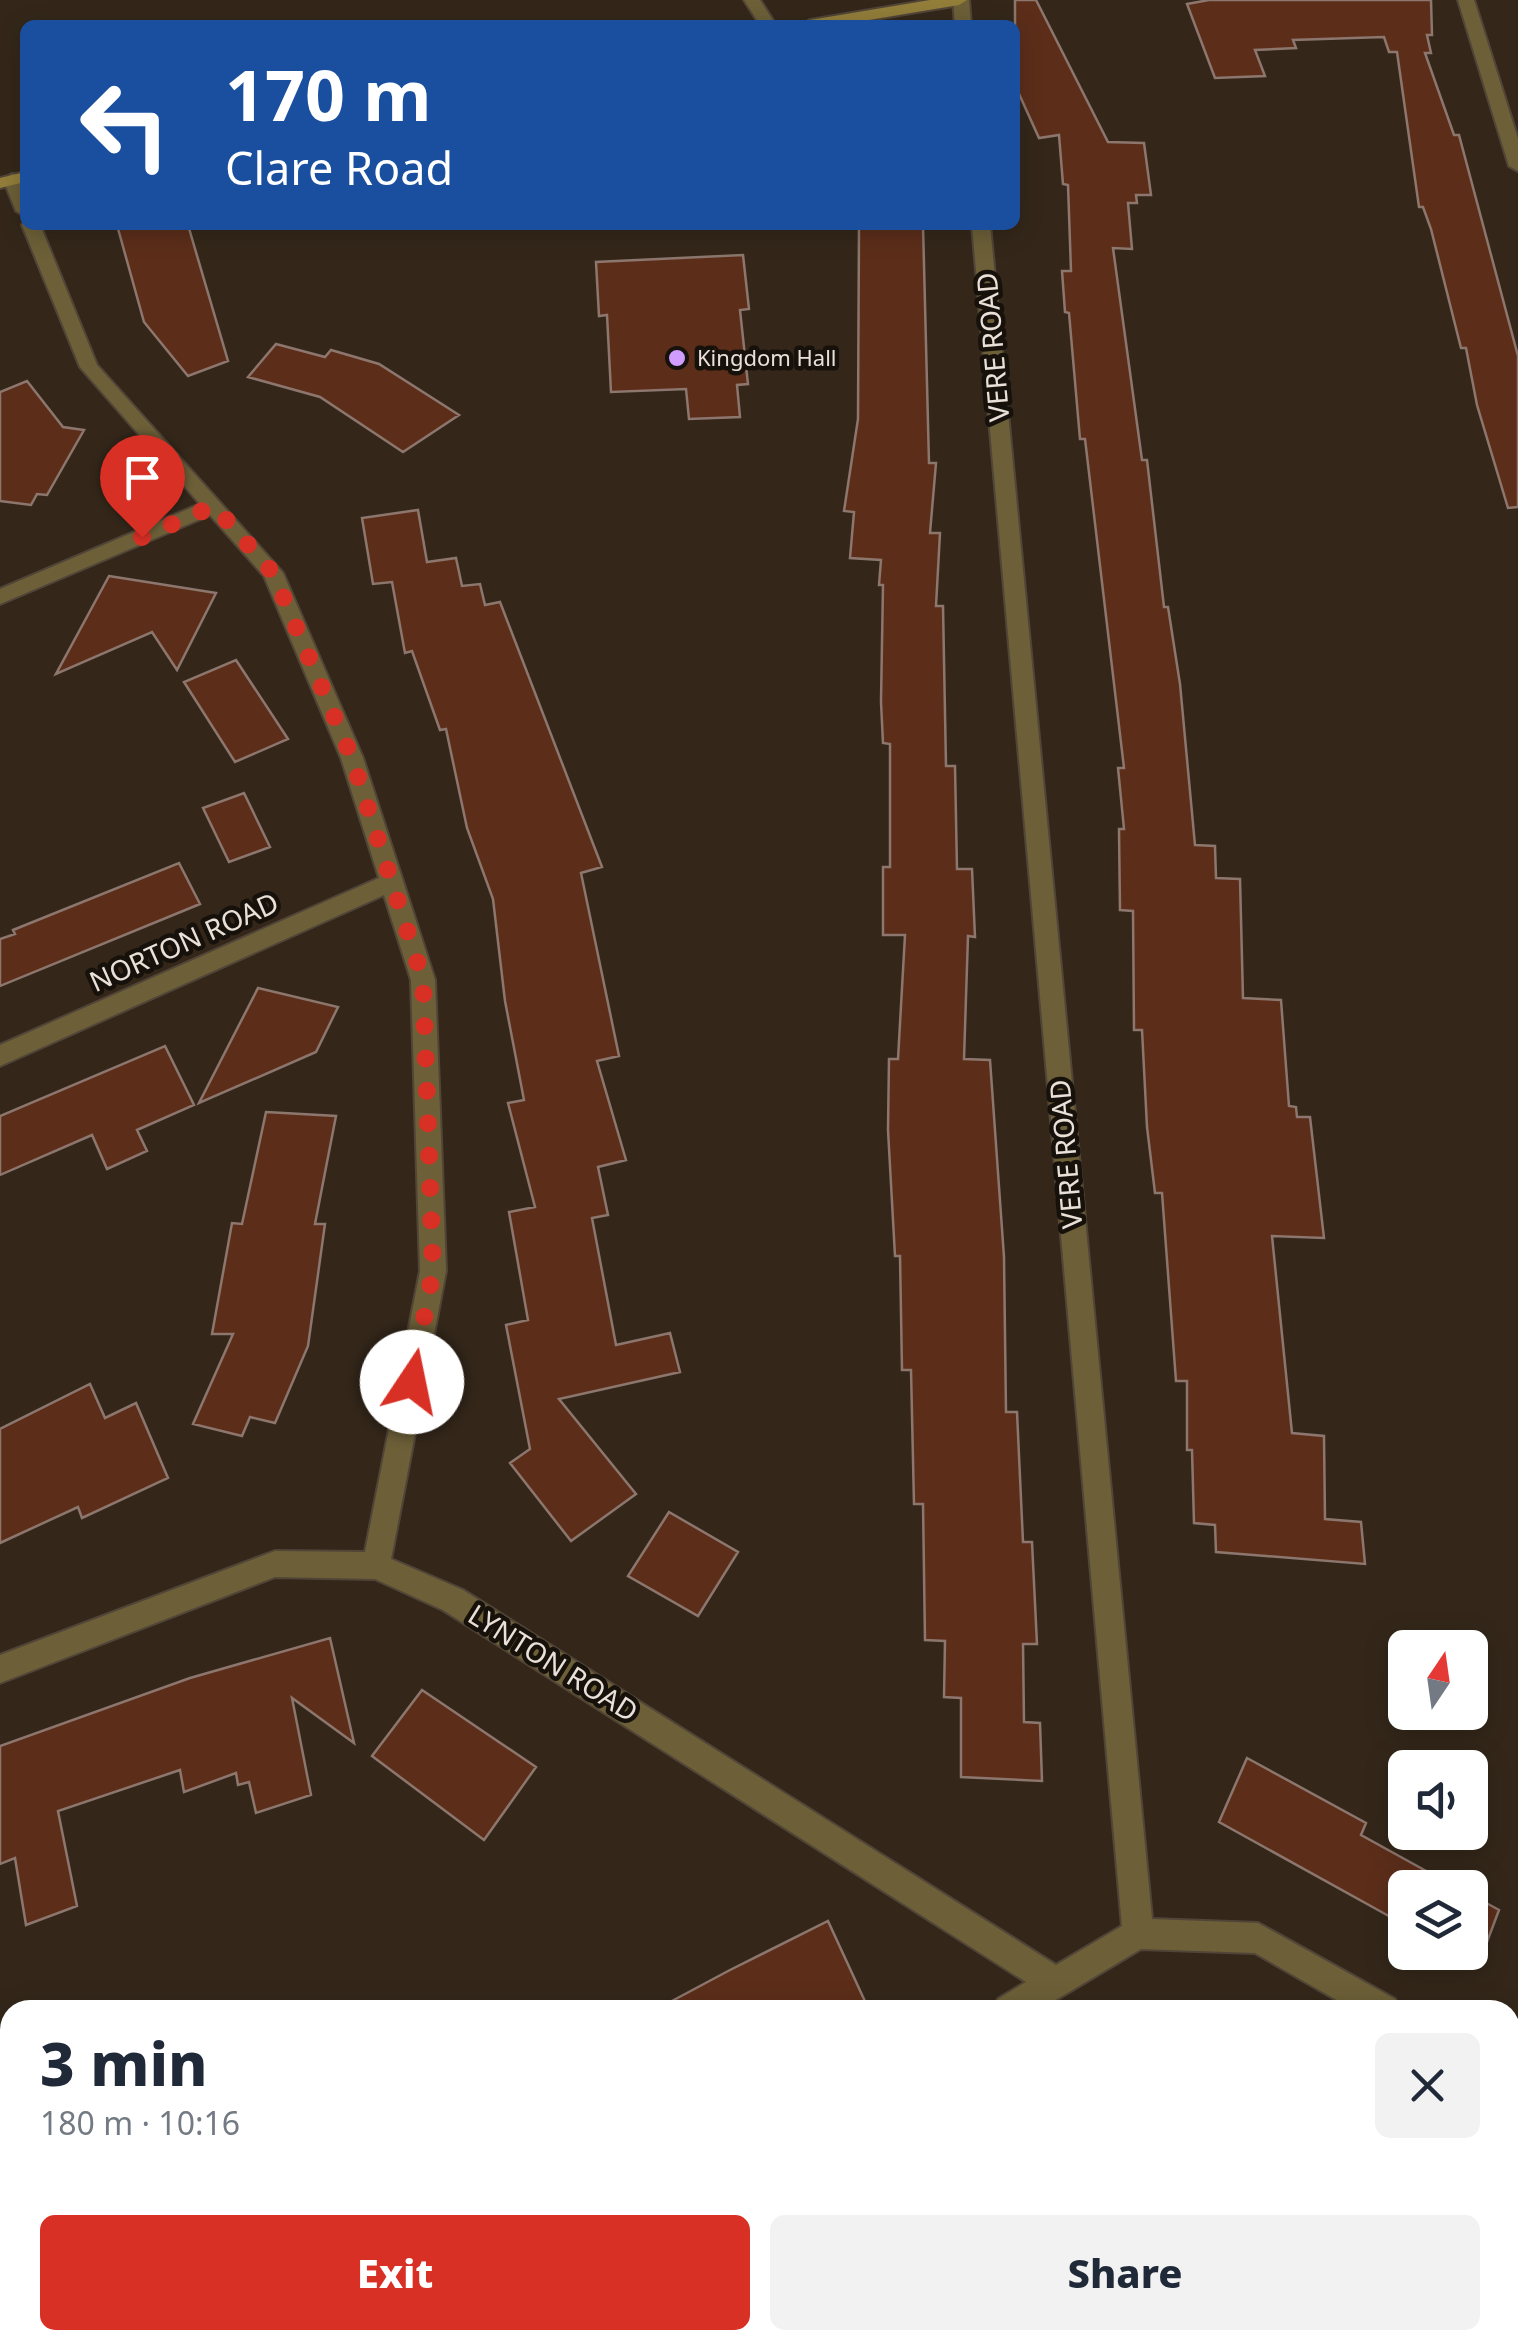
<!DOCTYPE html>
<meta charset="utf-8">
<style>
:root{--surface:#fff;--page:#f2f2f3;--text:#1f2937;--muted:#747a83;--accent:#d93025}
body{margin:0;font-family:"Noto Sans",sans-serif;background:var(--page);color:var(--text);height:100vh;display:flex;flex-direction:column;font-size:38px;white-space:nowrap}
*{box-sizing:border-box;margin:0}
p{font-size:32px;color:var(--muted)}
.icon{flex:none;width:55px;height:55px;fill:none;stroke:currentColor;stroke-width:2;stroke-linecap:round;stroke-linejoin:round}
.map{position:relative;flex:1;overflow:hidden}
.side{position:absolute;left:0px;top:2000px;width:1520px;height:350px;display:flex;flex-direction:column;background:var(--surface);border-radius:30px 30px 0 0;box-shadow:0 5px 25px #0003}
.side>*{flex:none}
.guide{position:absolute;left:20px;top:20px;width:1000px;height:210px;border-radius:15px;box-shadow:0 5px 25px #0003;background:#1a4fa0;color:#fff;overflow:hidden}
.needle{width:65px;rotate:13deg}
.fabs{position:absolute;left:1388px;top:1630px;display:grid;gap:20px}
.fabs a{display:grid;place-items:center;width:100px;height:100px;border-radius:15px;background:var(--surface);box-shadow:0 5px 25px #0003;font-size:50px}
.pin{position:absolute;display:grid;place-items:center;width:85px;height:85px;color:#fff;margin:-102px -42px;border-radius:50% 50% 50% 0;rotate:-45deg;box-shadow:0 0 10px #0007}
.pin .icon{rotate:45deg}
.me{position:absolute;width:110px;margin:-55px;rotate:11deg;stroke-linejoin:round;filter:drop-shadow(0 0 8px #0008)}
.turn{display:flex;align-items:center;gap:35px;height:210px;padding:0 40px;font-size:45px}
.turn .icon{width:130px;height:130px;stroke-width:2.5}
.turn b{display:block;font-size:70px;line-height:85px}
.round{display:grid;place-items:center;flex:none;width:105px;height:105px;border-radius:15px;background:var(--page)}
.overview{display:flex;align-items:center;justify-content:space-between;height:170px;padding:0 40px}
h1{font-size:60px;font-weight:800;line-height:75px}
.action{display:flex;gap:20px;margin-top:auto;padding:20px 40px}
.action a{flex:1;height:115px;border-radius:15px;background:var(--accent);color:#fff;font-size:40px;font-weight:800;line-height:115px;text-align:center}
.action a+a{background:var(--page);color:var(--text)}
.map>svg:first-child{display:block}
.building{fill:#5c2e1a;stroke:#8c766d;stroke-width:2.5}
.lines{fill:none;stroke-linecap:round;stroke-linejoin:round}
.street-casing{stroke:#514538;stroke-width:4}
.secondary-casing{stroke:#514538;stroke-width:4}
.street{fill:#6d6038;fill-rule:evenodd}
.secondary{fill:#937e3a;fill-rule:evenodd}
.route{stroke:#d93025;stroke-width:18;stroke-dasharray:0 32.4}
.poi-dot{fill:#d09dff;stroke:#17110b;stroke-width:4}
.labels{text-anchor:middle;stroke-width:9;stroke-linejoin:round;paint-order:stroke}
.far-poi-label{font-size:22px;fill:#e9e0d8;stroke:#17110b;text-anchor:start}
.street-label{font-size:28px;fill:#e9e0d8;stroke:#17110b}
</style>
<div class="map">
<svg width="1518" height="2350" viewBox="0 0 1518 2350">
<rect width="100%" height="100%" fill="#34271a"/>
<path class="building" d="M1015,0H1036L1108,142L1144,143L1151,195H1136L1137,203H1128L1132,249L1113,248L1142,460H1147L1164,607H1168L1180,684L1195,845L1215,846L1216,878L1240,879L1243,998L1281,1000L1289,1106L1296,1107L1297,1117H1310L1324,1238L1272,1236L1292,1433L1324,1436L1325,1519L1361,1522L1365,1564L1216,1552L1215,1525L1194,1523L1192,1450H1187V1381H1176L1162,1193H1155L1147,1127L1142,1030H1134L1133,911L1120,910L1119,829H1124L1118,768H1124L1085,439H1080L1069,313L1065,312L1062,271H1071L1068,185L1063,184L1059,135L1039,138L1015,85Z
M1209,0H1431L1432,35H1427L1431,53H1425L1454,135H1459L1518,356V507L1508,508L1477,405L1466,348H1461L1431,229L1423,207H1419L1397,52H1389L1384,37L1293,40L1296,48L1255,50L1265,76L1215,78L1187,4Z
M117,225H188L228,361L188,376L144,322Z
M859,225H923L929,463H936L930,533H940L936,606H943L946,766H955L957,869H972L975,937L968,936L964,1059L990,1060L1004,1257L1006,1412H1017L1023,1542H1032L1037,1644H1023L1024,1722L1040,1723L1042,1781L961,1777V1698L944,1697L945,1641L925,1640L923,1504H914L911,1370H902L900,1256H895L888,1130L889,1059H898L905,935H883V867H890V744L883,743L881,702L883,585H879L881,560L850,558L854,512L844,511L858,419Z
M743,255L749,309L740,310L748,384L737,385L740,417L689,419L686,389L611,392L607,315L599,316L596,262Z
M276,344L325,357L331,350L379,364L459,415L403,452L320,397L248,377Z
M27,381L63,427L84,430L47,495L37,494L31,505L0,501V392Z
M418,510L427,562L456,558L462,586L480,584L485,605L500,602L602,867L581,873L619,1056L597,1061L626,1160L598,1167L608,1215L592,1218L616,1345L670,1333L680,1372L559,1399L636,1494L571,1541L510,1463L530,1449L506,1325L528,1320L509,1212L535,1207L508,1103L524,1100L505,1001L493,899L467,828L446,729L440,730L412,651L405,653L392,582L373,584L362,518Z
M109,576L216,593L177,670L152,632L56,674Z
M236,660L288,739L235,762L184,682Z
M244,793L270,847L229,862L203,808Z
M179,863L200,904L0,986V939L15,934L13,930Z
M258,988L338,1007L316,1052L199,1103Z
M165,1046L194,1105L137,1130L147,1151L107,1169L92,1135L0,1175V1116Z
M266,1112L336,1116L315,1224H325L308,1346L275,1423L250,1417L242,1436L193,1424L233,1334H212L232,1223L242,1224Z
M90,1384L105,1418L136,1403L168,1478L82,1518L78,1507L0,1543V1429Z
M669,1512L738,1552L698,1616L628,1576Z
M330,1638L354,1743L292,1698L311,1795L256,1813L249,1782L238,1785L236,1773L184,1792L180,1770L58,1811L77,1906L26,1925L15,1858L0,1864V1746L190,1678Z
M422,1690L536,1767L484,1840L372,1756Z
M1247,1758L1366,1823L1361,1835L1457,1888H1405V1925L1219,1822Z
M1470,1894L1499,1910L1478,1966L1454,1952H1470Z
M828,1921L869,2010H655L730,1970Z"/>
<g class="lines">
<g class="street-casing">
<path id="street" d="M744,0H760L776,25H760Z
M953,0H969L971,25H955Z
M1458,0H1474L1518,139V171L1509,166Z
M12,174L18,175L25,189V216L16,211L3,179Z
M25,221V225H40L97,365L283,573L363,758L435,980L446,1271L391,1559L463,1590L1056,1965L1122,1926L972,225H990L1152,1919L1258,1923L1395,1999L1400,2010H1354L1255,1953L1141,1949L1039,2010H993L998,1999L1026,1982L443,1610L375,1579L275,1577L0,1683V1655L275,1551L365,1552L420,1271L411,980L384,895L0,1066V1045L379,878L341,758L264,576L210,515L0,604V589L200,504L80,367L22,225Z
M1510,2065L1518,2068V2102L1510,2099Z
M383,2340H431L427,2350H379Z"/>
</g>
<g class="secondary-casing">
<path id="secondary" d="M930,0H967L959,5L839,25H802L810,20Z
M25,172V182L0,188V178Z"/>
</g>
<use href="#street" class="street"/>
<use href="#secondary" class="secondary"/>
</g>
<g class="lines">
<path class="route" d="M142,537L214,506L273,573L352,758L423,980L433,1271L412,1382"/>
</g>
<circle class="poi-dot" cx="677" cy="358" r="10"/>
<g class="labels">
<g class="far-poi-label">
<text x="697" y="366">Kingdom Hall</text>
</g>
<g class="street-label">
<text transform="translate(993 347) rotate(-95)" y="10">VERE ROAD</text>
<text transform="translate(184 942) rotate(-24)" y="10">NORTON ROAD</text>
<text transform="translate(1066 1154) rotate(-95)" y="10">VERE ROAD</text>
<text transform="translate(553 1663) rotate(32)" y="10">LYNTON ROAD</text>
</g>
</g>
</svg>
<div class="fabs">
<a><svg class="needle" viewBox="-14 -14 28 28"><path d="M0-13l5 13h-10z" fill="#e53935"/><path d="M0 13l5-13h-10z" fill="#747a83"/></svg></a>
<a><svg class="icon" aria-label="sound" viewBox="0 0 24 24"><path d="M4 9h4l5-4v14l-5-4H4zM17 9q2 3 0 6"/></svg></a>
<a><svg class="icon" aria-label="layers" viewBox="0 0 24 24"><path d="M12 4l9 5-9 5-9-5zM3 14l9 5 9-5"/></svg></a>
</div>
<div class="pin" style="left:142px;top:537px;background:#d93025"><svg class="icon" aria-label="arrive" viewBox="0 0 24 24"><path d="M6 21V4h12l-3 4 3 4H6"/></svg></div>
<svg class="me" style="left:412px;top:1382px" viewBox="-20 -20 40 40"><circle r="19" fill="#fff"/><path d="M0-13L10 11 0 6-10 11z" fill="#d93025"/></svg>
<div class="guide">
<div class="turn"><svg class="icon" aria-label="left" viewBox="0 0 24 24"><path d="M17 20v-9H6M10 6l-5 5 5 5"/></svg><div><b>170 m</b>Clare Road</div></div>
</div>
<section class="side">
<div class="overview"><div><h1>3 min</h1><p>180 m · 10:16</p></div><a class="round"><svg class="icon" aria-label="close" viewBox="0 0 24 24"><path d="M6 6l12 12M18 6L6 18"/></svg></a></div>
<div class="action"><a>Exit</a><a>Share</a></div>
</section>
</div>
